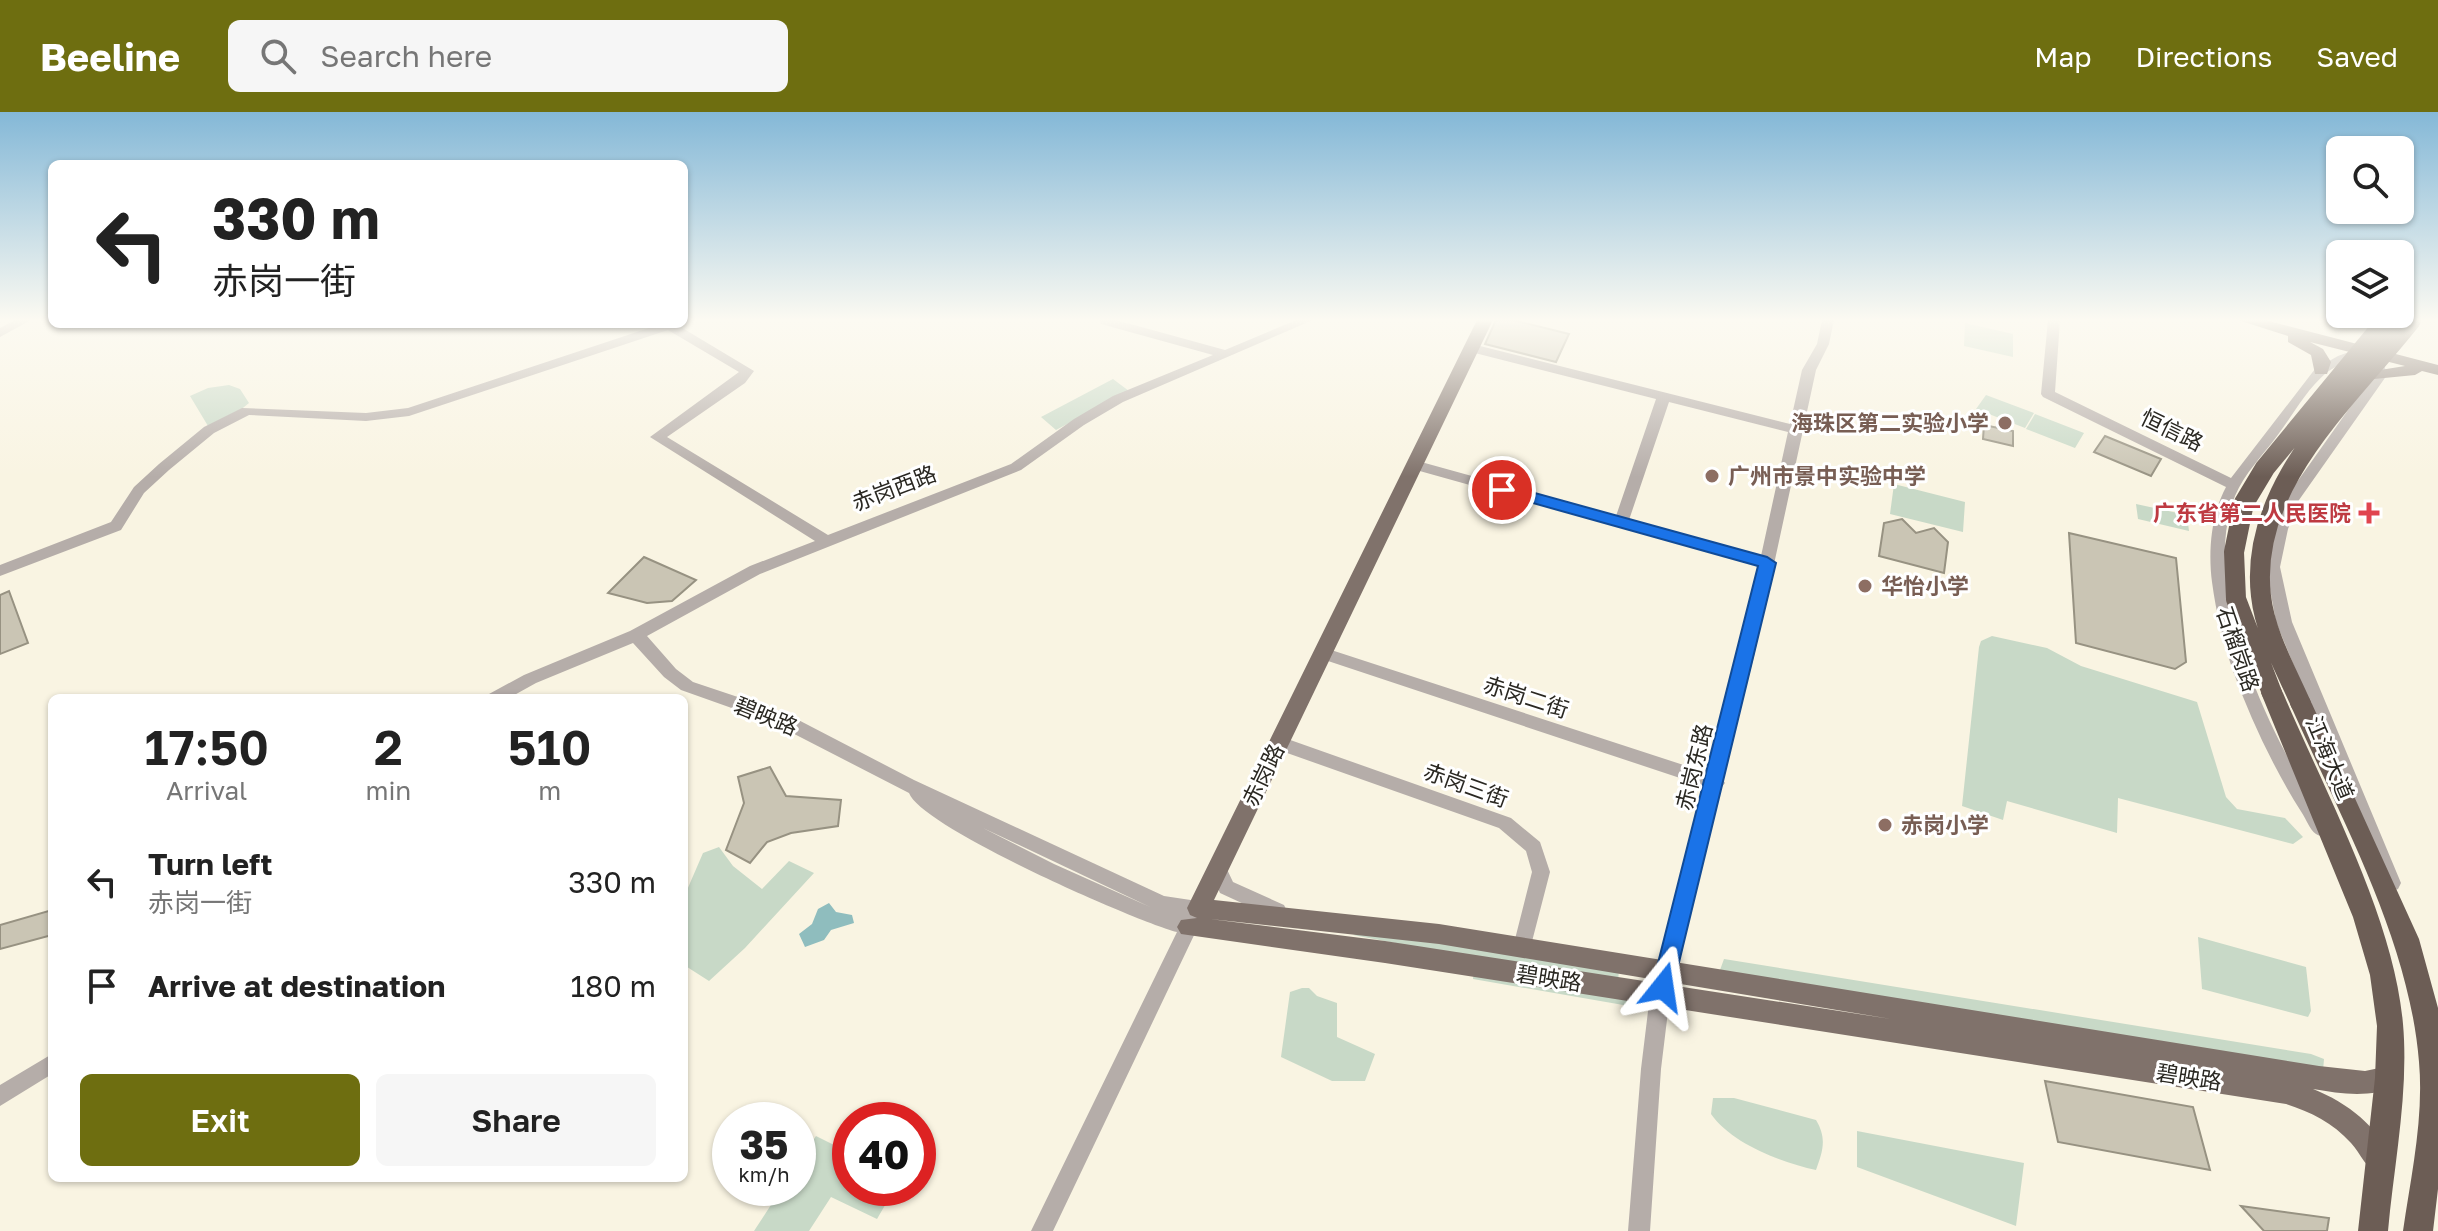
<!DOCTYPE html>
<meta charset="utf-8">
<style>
:root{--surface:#fff;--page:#f6f6f6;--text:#222;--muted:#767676;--accent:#6e6e10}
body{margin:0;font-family:"Golos Text","Noto Sans SC",sans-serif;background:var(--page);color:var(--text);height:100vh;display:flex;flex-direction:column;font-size:30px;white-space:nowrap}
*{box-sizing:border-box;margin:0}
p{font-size:26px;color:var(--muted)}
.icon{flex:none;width:44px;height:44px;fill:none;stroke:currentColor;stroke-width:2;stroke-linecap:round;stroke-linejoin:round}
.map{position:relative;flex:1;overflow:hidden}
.side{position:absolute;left:48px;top:582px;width:640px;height:488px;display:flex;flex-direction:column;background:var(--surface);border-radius:12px;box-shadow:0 2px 6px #0004}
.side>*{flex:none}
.top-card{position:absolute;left:48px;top:48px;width:640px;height:168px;border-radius:12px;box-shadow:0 2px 6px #0004;background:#fff;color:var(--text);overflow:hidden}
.fabs{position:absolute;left:2326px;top:24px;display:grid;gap:16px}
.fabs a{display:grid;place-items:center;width:88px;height:88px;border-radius:12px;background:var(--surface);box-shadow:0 2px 6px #0004;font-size:40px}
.speed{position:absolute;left:712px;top:990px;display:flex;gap:16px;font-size:40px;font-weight:700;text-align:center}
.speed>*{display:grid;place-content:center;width:104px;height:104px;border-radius:50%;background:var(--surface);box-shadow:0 2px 6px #0004;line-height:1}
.speed small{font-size:20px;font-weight:400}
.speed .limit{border:12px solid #d22;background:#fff;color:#111}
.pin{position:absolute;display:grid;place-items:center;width:68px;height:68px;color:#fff;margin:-34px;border:4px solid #fff;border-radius:50%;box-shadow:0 2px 8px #0007}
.me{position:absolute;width:88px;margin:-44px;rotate:15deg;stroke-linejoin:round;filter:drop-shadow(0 0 6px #0008)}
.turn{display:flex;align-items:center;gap:28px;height:168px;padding:0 32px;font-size:36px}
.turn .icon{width:104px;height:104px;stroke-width:2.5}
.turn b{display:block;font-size:56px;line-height:68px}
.eta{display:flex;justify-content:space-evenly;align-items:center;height:136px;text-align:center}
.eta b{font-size:48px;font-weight:600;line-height:56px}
.action{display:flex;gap:16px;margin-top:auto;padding:16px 32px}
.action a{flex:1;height:92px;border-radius:12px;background:var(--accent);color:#fff;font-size:32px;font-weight:600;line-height:92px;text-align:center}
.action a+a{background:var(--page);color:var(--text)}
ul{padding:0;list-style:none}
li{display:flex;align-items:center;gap:24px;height:104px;padding:0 32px}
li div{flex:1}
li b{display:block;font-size:30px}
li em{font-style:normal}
header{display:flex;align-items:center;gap:48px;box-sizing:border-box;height:112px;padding:0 40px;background:var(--accent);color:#fff}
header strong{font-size:38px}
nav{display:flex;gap:44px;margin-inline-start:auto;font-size:28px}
.search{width:560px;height:72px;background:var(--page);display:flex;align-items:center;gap:20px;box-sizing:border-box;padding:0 28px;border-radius:12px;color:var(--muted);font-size:30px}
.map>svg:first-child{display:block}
.green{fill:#c8d9c7}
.water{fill:#8fbdbe}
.building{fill:#cac5b4;stroke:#979282;stroke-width:2}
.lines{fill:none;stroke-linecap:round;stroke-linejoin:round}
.minor{fill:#b5ada9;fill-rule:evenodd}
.major{fill:#80726b;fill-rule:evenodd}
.highway{fill:#6c5d55;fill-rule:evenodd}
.highway-bridge{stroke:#6c5d55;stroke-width:20}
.route{fill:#1a73e8;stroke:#114b97;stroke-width:2}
.education-dot{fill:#8d6e63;stroke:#fff;stroke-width:3}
.health-dot{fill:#e0444e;stroke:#fff;stroke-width:3}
.labels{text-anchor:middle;stroke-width:6;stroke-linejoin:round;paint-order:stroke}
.education-label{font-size:22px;font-weight:bold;fill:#785e54;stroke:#fff;text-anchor:start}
.street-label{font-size:22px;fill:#2a2822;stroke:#fff}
.health-label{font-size:22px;font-weight:bold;fill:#be3a42;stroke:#fff;text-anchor:end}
</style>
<header>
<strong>Beeline</strong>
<div class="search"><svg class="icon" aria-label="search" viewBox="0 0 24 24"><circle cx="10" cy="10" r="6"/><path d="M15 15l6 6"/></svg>Search here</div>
<nav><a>Map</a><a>Directions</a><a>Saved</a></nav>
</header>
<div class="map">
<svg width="2438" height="1119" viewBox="0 0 2438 1119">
<rect width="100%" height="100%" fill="#f9f4e2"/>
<path class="green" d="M1965,211L2013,222V245L1964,234Z
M1113,267L1129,279L1056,318L1041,305Z
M229,273L240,277L249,291L233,304L208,314L190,284L208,276Z
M1986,283L2034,301L2025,316L1976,297Z
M2035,302L2084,321L2075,336L2026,317Z
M1894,372L1965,390L1963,420L1890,402Z
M2136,392L2187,403L2189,419L2138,407Z
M1992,524L2047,536L2081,554L2197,590L2226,685L2237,697L2285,706L2303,725L2293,732L2118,686L2117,721L2007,689L2003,708L1962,694L1979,535L1981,529Z
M719,735L733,754L762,777L789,749L814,761L745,836L709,869L684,853V785L703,741Z
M1370,818L1619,855L1618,873L1353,823Z
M2198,825L2306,855L2311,899L2308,905L2202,877Z
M1724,847L2311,942L2324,947L2323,959L1720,858Z
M1474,857L1630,882L1629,894L1473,867Z
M1302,876H1309L1317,884L1337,891V925L1375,942L1365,969H1332L1281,945L1290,880Z
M1713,986H1734L1816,1008C1827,1026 1823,1039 1816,1058C1781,1050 1732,1032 1711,1002Z
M1857,1019L2024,1051L2016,1114L1857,1055Z
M816,1024L850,1041V1076H895L877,1107L831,1085L809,1119H754L782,1076H798V1051Z"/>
<path class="water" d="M829,791L836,800L852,803L854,811L831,818L824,828L805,835L799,822L812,812L818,797Z"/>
<path class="building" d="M1496,208H1513L1569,222L1556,250L1485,232Z
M1984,313L2013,319V334L1983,327Z
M2105,324L2161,347L2151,364L2094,340Z
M1902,407L1916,421L1934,416L1948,430L1944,461L1879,444L1884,411Z
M2069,421L2176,446L2186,550L2175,557L2076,531Z
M644,445L696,468L672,489L647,491L608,481Z
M9,479L28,531L0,542V483Z
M770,655L786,684L841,688L838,714L791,721L767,730L750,751L726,738L744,691L738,665Z
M52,798V823L0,837V813Z
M2045,969L2193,995L2210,1058L2058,1030Z
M2241,1094L2329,1106L2327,1119H2264Z"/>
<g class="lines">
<path class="minor" d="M15,208H31L0,225V216Z
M1099,208H1116L1225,238L1296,208H1313L1123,290L1084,313L1021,358L760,462L647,524L676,557L693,570L783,600L914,668L1164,784L1204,790L1207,796L1053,1119H1031L1177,820C1135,809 921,715 909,681L771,610L681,578L664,565L633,531L536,571L509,586H487L489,582L524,563L630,519L750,454L815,429L650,325L739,260L668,218L409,304L366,309L249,303L214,321L169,358L144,381L121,418L0,464V453L111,410L134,375L159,352L204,315L242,296L366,301L408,296L661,212H680L679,214L754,259L745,271L667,325L828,423L1011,352L1074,307L1113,284L1213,243L1101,212ZM983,716L1150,795L1054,752Z
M1822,208H1834L1829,232L1816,258L1755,540L1723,668L1725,671L1721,676L1670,883L1661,957L1650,1119H1628L1641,957L1650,883L1704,674L1316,545L1314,541L1322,535L1708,661L1758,454L1409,356L1407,353L1414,348L1616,404L1656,287L1467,239V233L1472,232L1790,312L1802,258L1817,232ZM1669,290L1788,320L1761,444L1629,408Z
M2048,208H2060L2055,280L2231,366L2315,257L2338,244L2357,237L2362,238L2363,241C2353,250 2337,252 2326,261C2306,278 2293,303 2277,324C2263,343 2244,362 2235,384C2204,462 2250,573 2286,642C2299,668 2317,691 2330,716L2327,721C2322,723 2321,725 2316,722C2310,718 2306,707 2302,701C2274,657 2251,608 2233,559C2223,530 2216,500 2212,470C2208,439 2211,403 2226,375L2043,285L2041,282Z
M2377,245L2383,249L2387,263L2299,388L2288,417L2280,455L2292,510L2401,771L2398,777L2392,779L2386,777L2383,771L2276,510L2266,455L2274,417L2285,387L2373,263L2371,249Z
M1279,624L1511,706L1540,730L1550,760L1529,841L1522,843L1515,841L1513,835L1532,760L1526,739L1499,716L1273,636L1271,631L1273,626Z
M1218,748L1224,751L1233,770L1284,793L1287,799L1284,805L1278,807L1272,805L1220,781L1209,756L1212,751Z
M52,942V962L0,994V973Z"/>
<path class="major" d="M1477,208H1493L1214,788L1439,812L2319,954L2365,959L2389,954L2398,958L2402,966L2398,974C2370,986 2342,982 2313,977C2348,991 2378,1014 2393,1050L2389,1059L2380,1063C2366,1057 2361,1042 2351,1031C2333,1011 2311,1000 2286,992L1385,851L1181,822L1177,815L1181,808L1197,806L1190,803L1187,796ZM1210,807L1439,832L1891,907L1385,829Z
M2238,208H2265L2438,253V263L2422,259L2415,263L2374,267V259L2405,254L2310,230L2323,237L2331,250L2327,262H2315L2311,243L2288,230V224Z"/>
<path class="highway" d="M2272,572L2280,575L2283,581C2325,680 2394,806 2403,912C2409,980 2394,1052 2388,1119H2358L2375,966L2377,914L2370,863L2353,805L2261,581L2264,575Z
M2301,583L2309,586L2312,592L2419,827L2438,896V1077L2433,1119H2403C2411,1064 2424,1006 2419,950C2409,826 2340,705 2290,592L2293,586Z"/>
<path class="highway-bridge" d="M2272,581L2236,487L2234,440L2244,391L2265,356L2387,208
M2301,592C2286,558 2265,521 2261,484C2248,373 2349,287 2411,208"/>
</g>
<linearGradient id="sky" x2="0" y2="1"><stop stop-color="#84b8d7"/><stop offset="0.57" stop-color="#fcfaf2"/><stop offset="1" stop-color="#fcfaf2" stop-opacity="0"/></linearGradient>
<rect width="2438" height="365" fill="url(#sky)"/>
<path class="route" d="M1502,372L1767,445L1776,451L1673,875L1670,882L1663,885L1655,882L1652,875L1758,454L1497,381L1494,378Z"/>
<g class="education-dot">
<circle cx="2005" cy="311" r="8"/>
<circle cx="1712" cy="364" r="8"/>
<circle cx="1865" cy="474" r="8"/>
<circle cx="1885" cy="713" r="8"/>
</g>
<path class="health-dot" d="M2365 389h8v8h8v8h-8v8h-8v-8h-8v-8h8z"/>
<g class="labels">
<g class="education-label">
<text x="1989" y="319" text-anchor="end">海珠区第二实验小学</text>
<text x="1728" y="372">广州市景中实验中学</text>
<text x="1881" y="482">华怡小学</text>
<text x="1901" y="721">赤岗小学</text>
</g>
<g class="street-label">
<text transform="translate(2172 318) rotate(26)" y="8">恒信路</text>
<text transform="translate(894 376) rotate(-21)" y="8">赤岗西路</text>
<text transform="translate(2238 537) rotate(71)" y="8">石榴岗路</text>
<text transform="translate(1526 585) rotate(18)" y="8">赤岗二街</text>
<text transform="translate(766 604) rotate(22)" y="8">碧映路</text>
<text transform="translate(2330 646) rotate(67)" y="8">江海大道</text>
<text transform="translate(1694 655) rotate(-76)" y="8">赤岗东路</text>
<text transform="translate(1263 663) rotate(-64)" y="8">赤岗路</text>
<text transform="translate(1466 673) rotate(20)" y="8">赤岗三街</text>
<text transform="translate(1549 866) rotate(9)" y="8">碧映路</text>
<text transform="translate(2189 965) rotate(9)" y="8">碧映路</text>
</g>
<g class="health-label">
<text x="2351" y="409">广东省第二人民医院</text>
</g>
</g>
</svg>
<div class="fabs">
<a><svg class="icon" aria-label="search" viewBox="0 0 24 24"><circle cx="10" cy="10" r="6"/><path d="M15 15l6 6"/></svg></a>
<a><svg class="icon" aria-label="layers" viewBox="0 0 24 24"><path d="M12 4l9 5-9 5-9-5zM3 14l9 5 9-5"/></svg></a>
</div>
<div class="speed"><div>35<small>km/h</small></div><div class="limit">40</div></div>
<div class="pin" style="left:1502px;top:378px;background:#d93025"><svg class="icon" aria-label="arrive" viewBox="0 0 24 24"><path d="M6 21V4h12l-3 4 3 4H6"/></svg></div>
<svg class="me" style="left:1663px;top:875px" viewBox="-20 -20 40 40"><path d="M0-17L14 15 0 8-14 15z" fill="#1a73e8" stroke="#fff" stroke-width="4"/></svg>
<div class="top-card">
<div class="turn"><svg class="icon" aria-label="left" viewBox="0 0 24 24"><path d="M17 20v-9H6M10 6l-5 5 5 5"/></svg><div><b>330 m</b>赤岗一街</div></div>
</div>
<section class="side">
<div class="eta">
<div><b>17:50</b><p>Arrival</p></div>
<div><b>2</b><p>min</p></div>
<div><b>510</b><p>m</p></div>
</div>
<ul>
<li><svg class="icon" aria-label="left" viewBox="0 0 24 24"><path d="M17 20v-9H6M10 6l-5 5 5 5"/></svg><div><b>Turn left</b><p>赤岗一街</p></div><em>330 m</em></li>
<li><svg class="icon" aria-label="arrive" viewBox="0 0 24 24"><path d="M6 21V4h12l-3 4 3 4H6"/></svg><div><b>Arrive at destination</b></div><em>180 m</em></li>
</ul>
<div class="action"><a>Exit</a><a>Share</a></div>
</section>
</div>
